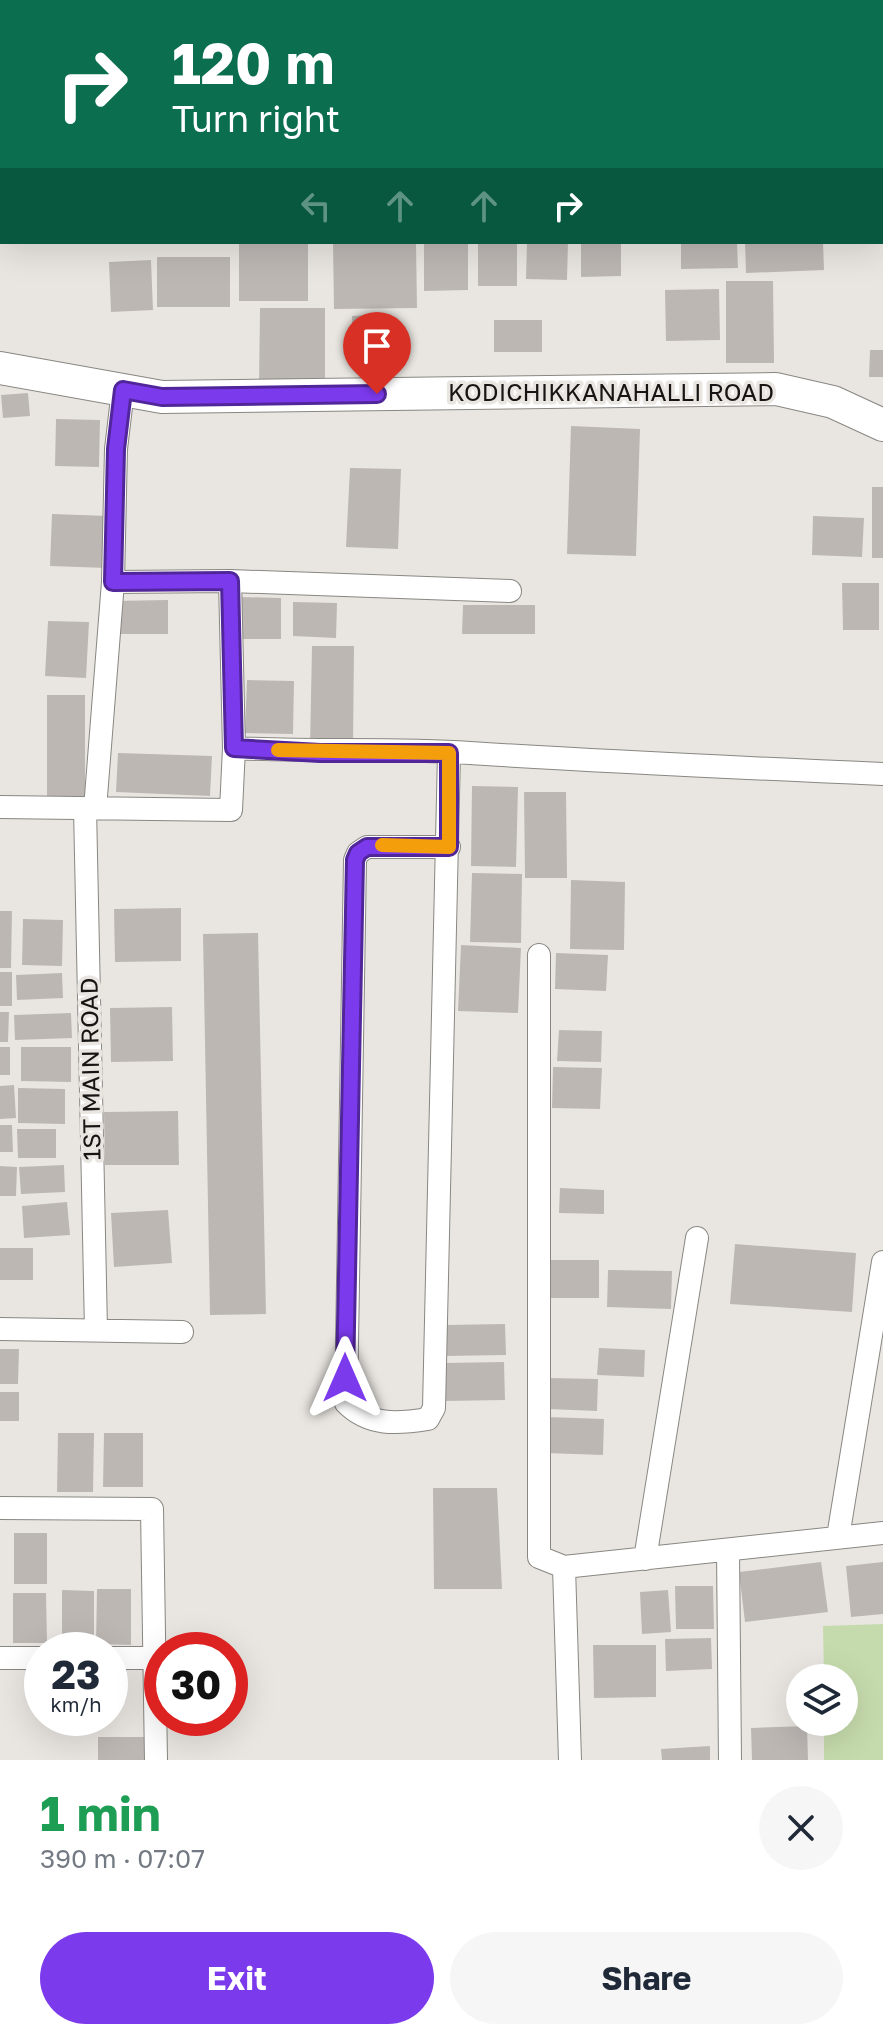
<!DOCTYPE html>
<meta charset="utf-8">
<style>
:root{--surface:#fff;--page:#f6f6f7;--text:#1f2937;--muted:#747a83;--accent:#7c3aed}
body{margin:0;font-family:"Golos Text",sans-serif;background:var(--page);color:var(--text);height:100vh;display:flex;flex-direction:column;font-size:30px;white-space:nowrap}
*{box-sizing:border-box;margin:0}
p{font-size:26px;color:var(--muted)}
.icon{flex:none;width:44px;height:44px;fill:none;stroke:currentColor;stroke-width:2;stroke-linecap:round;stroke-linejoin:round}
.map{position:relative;height:1760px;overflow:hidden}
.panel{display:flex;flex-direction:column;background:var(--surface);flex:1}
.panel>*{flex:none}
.hud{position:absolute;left:0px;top:0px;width:884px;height:244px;box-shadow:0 8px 32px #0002;background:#0b6e4f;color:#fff;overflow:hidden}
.buttons{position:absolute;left:786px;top:1664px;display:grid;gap:16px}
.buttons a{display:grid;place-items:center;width:72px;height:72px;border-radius:50%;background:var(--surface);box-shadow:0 8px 32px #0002;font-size:40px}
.speed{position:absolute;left:24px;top:1632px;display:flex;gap:16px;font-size:40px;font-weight:700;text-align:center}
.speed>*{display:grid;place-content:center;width:104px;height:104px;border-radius:50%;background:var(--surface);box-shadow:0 8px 32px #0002;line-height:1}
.speed small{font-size:20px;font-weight:400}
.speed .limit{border:12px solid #d22;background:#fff;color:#111}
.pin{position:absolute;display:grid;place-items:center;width:68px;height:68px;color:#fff;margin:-82px -34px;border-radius:50% 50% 50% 0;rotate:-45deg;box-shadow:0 0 8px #0007}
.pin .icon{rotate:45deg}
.me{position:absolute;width:88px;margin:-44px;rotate:0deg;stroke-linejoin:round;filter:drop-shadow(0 0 6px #0008)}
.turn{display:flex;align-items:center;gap:28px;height:168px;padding:0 40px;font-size:36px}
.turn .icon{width:104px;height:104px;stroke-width:2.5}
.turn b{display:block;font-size:56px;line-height:68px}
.lanes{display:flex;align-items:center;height:76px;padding:0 40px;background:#0003;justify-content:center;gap:40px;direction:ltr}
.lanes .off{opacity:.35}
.round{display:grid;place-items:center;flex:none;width:84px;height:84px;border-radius:42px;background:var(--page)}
.overview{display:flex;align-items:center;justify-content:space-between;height:136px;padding:0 40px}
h1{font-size:48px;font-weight:700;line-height:60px;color:#1e9e55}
.button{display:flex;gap:16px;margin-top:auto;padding:16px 40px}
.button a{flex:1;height:92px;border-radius:48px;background:var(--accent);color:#fff;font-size:32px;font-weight:700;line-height:92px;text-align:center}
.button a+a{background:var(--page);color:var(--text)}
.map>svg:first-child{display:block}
.green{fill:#c6dbad}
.building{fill:#bdb7b4}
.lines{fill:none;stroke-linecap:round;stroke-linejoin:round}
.street-casing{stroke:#898782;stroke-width:24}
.secondary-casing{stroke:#898782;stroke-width:34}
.street{stroke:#fff;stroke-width:22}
.secondary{stroke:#fff;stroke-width:32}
.route-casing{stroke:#51269a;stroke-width:20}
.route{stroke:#7c3aed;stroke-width:14}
.slow{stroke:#f59e0b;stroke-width:14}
.labels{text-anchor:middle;stroke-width:7;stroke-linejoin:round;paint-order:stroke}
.street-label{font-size:24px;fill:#161513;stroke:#e9e6e1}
</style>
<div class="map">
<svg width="883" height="1760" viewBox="0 0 883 1760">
<rect width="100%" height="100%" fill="#e9e6e1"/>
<path class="green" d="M883,1624V1760H824V1722H844V1678H824L823,1626Z"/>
<path class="building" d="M239,242H308V301H239Z
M333,242H416L417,308L334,309Z
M424,242H468V290L424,291Z
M478,242H517V286H478Z
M527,242H568L567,280L526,279Z
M581,242H621V276L581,277Z
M681,242H737L738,268L681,269Z
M745,242H823L824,270L746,273Z
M157,257H230V307H157Z
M151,260L153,310L111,312L109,262Z
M726,281H773L774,363H726Z
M719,289L720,340L666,341L665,290Z
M260,308H325V386H259Z
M385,314L386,362L354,364L352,316Z
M494,320H542V352H494Z
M870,350H883V377H869Z
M28,393L30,416L3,418L1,395Z
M56,419L100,420L99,467L55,466Z
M571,426L640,429L636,556L567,554Z
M350,468L401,469L398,549L346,547Z
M872,487H883V558H872Z
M52,514L109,516L107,568L50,566Z
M813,516L864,518L862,557L812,555Z
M842,583H879V630H843Z
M239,597L281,598V639H239Z
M168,600V634H113V601Z
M293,602L337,603L336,638L293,636Z
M463,605H535V634H462Z
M48,621L89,622L86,678L45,676Z
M312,646H354L353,748L310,747Z
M247,680L294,681L293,734L245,733Z
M47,695H85V797H47Z
M118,753L212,756L210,796L116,792Z
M472,786L518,787L516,867L471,866Z
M524,792H566L567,878H525Z
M472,873L522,874L521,943L470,942Z
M571,880L625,882L624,950L570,949Z
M181,908V961L115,962L114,909Z
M0,911H12L11,968H0Z
M23,919L63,920L62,966L22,965Z
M258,933L266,1314L210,1315L203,934Z
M461,945L521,948L518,1013L458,1011Z
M556,953L608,955L606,991L555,989Z
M0,972H12V1006H0Z
M62,973L63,998L17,1000L16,975Z
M172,1007L173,1061L111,1062L110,1008Z
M0,1012H9L8,1042H0Z
M71,1013L72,1038L15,1040L14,1015Z
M559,1030L602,1031L601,1062L557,1061Z
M0,1047H10V1075H0Z
M21,1047H71V1082L21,1081Z
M553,1067L602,1068L600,1109L552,1108Z
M14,1085L16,1118L0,1119V1086Z
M18,1088L65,1089V1124L18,1123Z
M178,1111L179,1165H105L104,1112Z
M0,1125H12L13,1152H0Z
M17,1129H56V1158H18Z
M64,1165L65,1192L21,1194L19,1167Z
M0,1166L17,1167L16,1196H0Z
M560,1188L604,1190V1214L559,1213Z
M67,1202L70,1235L24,1238L22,1206Z
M168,1210L172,1263L114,1267L111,1213Z
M735,1244L856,1253L852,1312L730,1304Z
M0,1248H33V1280H0Z
M550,1260H599V1298H550Z
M608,1270L672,1271L671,1309L607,1307Z
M505,1324L506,1355L445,1356V1325Z
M599,1348L645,1350L644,1377L597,1375Z
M0,1349H19L18,1384H0Z
M504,1362L505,1400L444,1401V1363Z
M549,1378L598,1379L597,1411L548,1409Z
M0,1392H19V1421H0Z
M547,1417L604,1419L603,1455L546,1453Z
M58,1433H94L93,1492H57Z
M104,1433H143V1487H103Z
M433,1488H497L502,1589H434Z
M14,1533H47V1584H14Z
M821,1562L828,1612L745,1622L739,1572Z
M883,1562V1614L851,1617L846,1566Z
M675,1586H713L714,1629H676Z
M97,1589H131V1645L96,1644Z
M62,1590L94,1591V1645L62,1644Z
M668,1590L671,1632L642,1634L640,1592Z
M13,1593H46L47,1643H13Z
M711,1638L712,1669L666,1671L665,1639Z
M593,1645H656V1697L594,1698Z
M59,1718H97V1726H59Z
M807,1726L808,1760H752L751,1728Z
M98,1737H144V1760H98Z
M710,1746V1760H662L661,1749Z"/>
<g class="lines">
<g class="street-casing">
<path id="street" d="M249,0V2
M403,2L404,0
M796,2L797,0
M882,163H883
M230,581L510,591
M113,582L116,449L123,390
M449,753L434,1408L428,1419C397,1424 369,1426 346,1403L355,860L358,853L367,847H449
M0,807L231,810L234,748C312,752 392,748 470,753C608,762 745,768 883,774
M85,808L96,1330
M95,809L113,582L230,581L234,748
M539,955V1557L564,1567L883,1533
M0,1329L182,1332
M0,1508L152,1509L156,1760
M838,1537L883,1262
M728,1551L730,1760
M645,1559L697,1238
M564,1567L570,1760
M0,1658H42
M110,1658H154"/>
</g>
<g class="secondary-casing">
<path id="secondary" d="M0,368L162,397L776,389L833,402L883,425"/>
</g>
<use href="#street" class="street"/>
<use href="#secondary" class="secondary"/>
</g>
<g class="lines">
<g class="route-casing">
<path id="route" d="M345,1378L355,860L358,853L367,847H449V753H320L234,748L230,581L113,582L116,449L123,390L162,397L377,394"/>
</g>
<use href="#route" class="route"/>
<path class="slow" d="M278,750L449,753V847L382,845"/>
</g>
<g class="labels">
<g class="street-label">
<text x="611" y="401">KODICHIKKANAHALLI ROAD</text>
<text transform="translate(91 1069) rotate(-91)" y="8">1ST MAIN ROAD</text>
</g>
</g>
</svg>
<div class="buttons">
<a><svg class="icon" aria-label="layers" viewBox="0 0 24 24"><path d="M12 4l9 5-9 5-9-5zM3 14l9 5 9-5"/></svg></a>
</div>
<div class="speed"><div>23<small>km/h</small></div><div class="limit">30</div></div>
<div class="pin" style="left:377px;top:394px;background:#d93025"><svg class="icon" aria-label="arrive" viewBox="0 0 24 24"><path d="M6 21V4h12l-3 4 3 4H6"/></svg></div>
<svg class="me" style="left:345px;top:1378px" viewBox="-20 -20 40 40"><path d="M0-17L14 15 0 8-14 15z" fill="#7c3aed" stroke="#fff" stroke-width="4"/></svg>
<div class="hud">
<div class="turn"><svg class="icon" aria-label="right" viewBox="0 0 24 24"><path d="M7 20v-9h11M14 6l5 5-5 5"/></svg><div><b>120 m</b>Turn right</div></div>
<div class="lanes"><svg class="icon off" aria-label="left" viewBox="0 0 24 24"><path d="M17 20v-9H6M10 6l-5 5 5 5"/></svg><svg class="icon off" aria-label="ahead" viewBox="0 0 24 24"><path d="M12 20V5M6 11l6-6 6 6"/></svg><svg class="icon off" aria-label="ahead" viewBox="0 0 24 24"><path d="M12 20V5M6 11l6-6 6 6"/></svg><svg class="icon" aria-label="right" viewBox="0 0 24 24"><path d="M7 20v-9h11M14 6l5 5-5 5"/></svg></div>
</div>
</div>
<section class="panel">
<div class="overview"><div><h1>1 min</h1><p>390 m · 07:07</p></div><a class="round"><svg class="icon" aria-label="close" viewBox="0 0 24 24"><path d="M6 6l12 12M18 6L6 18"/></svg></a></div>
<div class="button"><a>Exit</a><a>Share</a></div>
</section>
